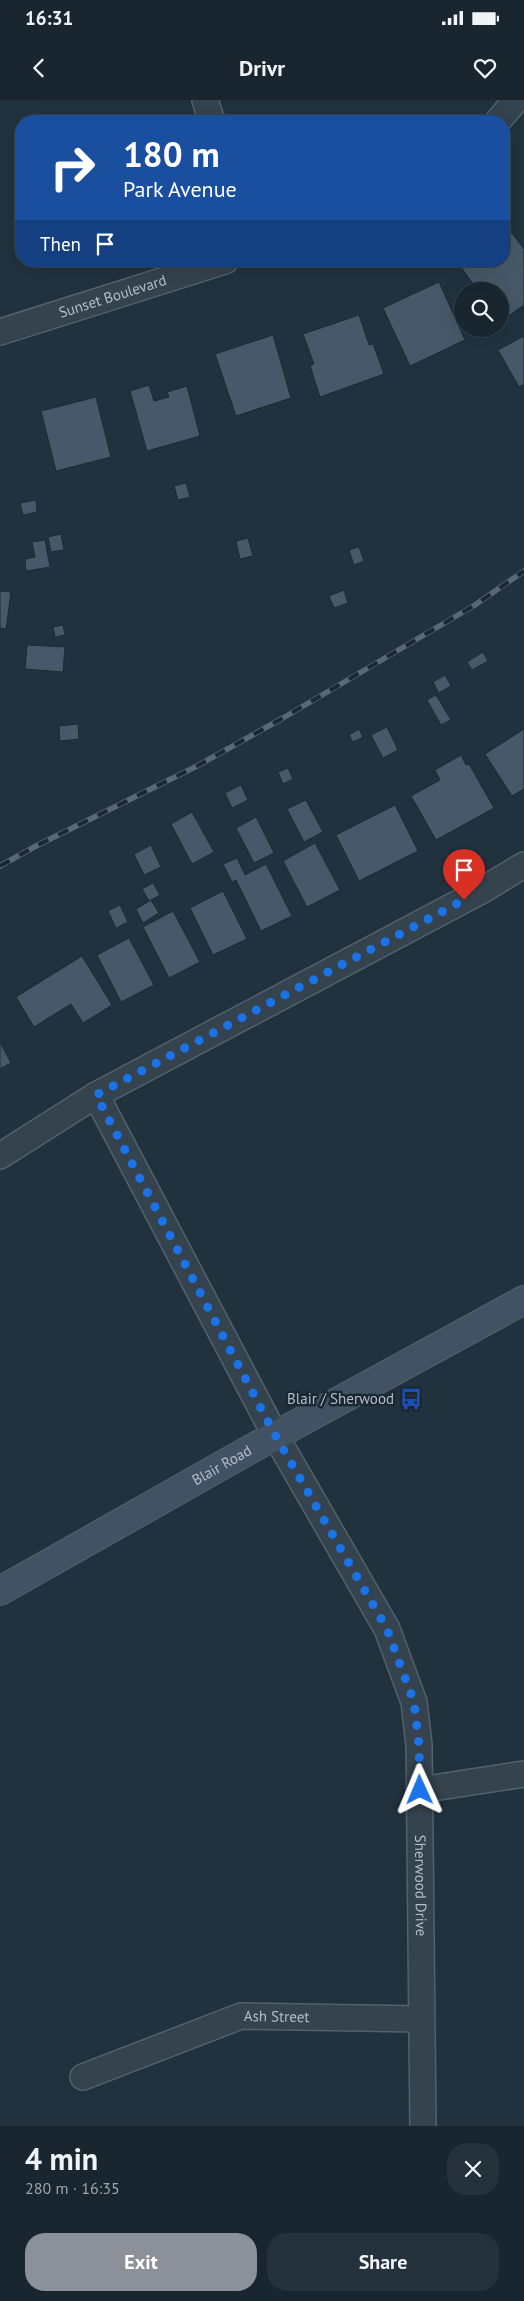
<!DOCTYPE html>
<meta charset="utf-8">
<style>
:root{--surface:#19262f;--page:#26323b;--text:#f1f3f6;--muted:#9fa5aa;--line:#37434b;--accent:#8c9099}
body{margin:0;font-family:"PT Sans",sans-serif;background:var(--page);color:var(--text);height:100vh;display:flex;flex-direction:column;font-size:19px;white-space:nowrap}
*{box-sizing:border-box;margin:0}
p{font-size:16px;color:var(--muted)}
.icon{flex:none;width:28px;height:28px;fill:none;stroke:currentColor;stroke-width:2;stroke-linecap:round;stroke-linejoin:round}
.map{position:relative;height:2026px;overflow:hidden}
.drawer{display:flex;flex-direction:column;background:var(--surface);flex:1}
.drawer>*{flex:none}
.hud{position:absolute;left:15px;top:15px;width:495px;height:152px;border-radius:20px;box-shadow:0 5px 20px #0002,0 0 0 1px var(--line);background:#1a4fa0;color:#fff;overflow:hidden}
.controls{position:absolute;left:454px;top:182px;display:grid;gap:10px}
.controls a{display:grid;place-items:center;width:55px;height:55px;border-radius:50%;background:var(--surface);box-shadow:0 5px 20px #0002,0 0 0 1px var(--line);font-size:25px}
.pin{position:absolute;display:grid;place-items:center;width:42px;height:42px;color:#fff;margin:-51px -21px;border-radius:50% 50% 50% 0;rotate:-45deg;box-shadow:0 0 5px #0007}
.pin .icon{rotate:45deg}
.me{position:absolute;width:55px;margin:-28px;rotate:359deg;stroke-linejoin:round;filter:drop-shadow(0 0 4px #0008)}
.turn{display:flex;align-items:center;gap:18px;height:105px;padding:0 25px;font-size:22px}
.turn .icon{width:65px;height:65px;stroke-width:2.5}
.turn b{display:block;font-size:35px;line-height:42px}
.then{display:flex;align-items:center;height:48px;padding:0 25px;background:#0003;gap:10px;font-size:19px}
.round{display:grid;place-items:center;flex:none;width:52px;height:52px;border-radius:20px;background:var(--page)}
.head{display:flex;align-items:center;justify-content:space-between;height:85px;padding:0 25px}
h1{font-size:30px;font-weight:700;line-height:38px}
.primary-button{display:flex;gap:10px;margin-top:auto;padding:10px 25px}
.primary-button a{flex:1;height:58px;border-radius:20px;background:var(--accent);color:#fff;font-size:20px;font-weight:700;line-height:58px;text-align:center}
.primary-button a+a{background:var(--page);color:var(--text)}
.status{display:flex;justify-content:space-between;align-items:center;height:35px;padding:0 25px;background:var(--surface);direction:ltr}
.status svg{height:14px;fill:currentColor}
header{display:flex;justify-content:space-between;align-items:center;height:65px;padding:0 25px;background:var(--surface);font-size:22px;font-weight:700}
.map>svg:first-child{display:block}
.building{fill:#475968;stroke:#1c2a35}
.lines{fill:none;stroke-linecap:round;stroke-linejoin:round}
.street-casing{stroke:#53616c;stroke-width:28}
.secondary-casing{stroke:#53616c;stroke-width:30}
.street{stroke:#35434e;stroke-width:25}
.secondary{stroke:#435262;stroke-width:28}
.rail-casing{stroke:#576876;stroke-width:5.5}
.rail{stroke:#1b2833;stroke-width:4;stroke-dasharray:11;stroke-linecap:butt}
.route{stroke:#1a73e8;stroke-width:9;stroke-dasharray:0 16.2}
.labels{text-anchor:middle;stroke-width:5;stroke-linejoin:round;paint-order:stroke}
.street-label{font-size:15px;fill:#b1beca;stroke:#1b2833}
.poi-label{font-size:15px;fill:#b1beca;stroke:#1b2833;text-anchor:end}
</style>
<div class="status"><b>16:31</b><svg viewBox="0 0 49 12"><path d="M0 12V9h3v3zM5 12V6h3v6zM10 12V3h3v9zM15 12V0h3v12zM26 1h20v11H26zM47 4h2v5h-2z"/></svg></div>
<header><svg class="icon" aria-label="back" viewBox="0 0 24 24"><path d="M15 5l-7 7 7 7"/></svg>Drivr<svg class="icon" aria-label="heart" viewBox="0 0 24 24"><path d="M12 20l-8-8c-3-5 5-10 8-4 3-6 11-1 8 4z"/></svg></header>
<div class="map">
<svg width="524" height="2026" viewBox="0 0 524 2026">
<rect width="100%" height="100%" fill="#21323f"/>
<path class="building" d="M511,132L524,149V205L500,222V191H478L461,167L470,161H504V137Z
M439,182L465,240L410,266L383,208Z
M359,215L369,245L373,244L384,274L320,297L310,266L314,264L303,234Z
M273,235L291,298L236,316L215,254Z
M524,236V284L519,287L498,250Z
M149,285L154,301L169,297L167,292L187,286L200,336L147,351L130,291Z
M96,297L111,357L56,371L41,311Z
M186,383L190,397L178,400L174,386Z
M36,400L37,412L23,415L20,403Z
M61,434L64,450L51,452L48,437Z
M248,438L253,456L240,459L236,441Z
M45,440L50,467L26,471L25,459L35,457L32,442Z
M359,447L364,461L354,465L349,450Z
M344,490L348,503L334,508L329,496Z
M0,491L11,492L6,529L0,528Z
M63,525L65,535L55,537L53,527Z
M27,545L65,547L63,572L25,569Z
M483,552L488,561L472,570L467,562Z
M445,575L451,586L439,593L433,582Z
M436,595L451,620L441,625L427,600Z
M78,624L79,639L60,641L59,626Z
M387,627L398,650L383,658L371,635Z
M359,629L363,637L353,642L349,635Z
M524,629V689L512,696L485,654Z
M461,655L466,665L469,664L494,708L436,740L411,696L440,680L435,670Z
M288,668L293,679L283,684L278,672Z
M241,685L248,700L232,708L225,693Z
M306,700L323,732L304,742L287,709Z
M395,705L418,751L359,781L336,735Z
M192,712L214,752L192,764L171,724Z
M256,717L274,753L254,763L236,728Z
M315,743L340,790L307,807L283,761Z
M151,745L161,767L144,775L134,754Z
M237,758L245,775L266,764L292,816L261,831L236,780L232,782L223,764Z
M153,783L160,795L149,801L142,789Z
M223,791L247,839L213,855L190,808Z
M151,800L159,813L143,823L136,809Z
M120,805L128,822L116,828L108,811Z
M173,811L200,862L169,878L143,827Z
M129,838L154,885L121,902L97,855Z
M82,856L112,905L83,923L71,904L34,927L16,897Z
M0,942L11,963L0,969Z"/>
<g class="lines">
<g class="street-casing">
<g id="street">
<path d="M205,0L212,21"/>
<path d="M498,21L516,0"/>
<path id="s1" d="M0,232L225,161"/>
<path id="s2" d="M96,995L275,1335L387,1529L414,1602L419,1645L423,2026"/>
<path d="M0,1056L96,995L481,791L524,765"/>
<path d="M420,1690L524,1674"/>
<path id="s3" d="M83,1977L241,1916L421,1919"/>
</g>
</g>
<g class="secondary-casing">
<g id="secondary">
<path id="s4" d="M0,1491L249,1350L524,1200"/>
</g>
</g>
<use href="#street" class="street"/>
<use href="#secondary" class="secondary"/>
<g class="rail-casing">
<path id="rail" d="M0,766L36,746L197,666L283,618L475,505L524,471"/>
</g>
<use href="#rail" class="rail"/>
</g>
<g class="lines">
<path class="route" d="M420,1690L419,1645L414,1602L387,1529L275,1335L96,995L464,800"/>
</g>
<defs>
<g id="bus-bare" transform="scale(1.725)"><path d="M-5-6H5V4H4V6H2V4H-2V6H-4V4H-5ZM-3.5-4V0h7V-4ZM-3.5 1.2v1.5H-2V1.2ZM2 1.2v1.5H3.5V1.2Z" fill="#1a4fb4" stroke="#1b2833" stroke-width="2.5" paint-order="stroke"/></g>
</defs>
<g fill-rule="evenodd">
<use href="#bus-bare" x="411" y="1299"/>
</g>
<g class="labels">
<g class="street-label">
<text dy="5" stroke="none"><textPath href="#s1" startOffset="118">Sunset Boulevard</textPath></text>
<text dy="5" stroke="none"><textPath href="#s4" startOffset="255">Blair Road</textPath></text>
<text dy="5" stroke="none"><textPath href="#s2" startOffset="870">Sherwood Drive</textPath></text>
<text dy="5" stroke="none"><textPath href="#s3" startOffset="205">Ash Street</textPath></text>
</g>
<g class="poi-label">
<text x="394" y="1304">Blair / Sherwood</text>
</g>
</g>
</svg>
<div class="controls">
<a><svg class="icon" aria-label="search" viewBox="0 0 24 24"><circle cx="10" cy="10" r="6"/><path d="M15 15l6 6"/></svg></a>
</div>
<div class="pin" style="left:464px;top:800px;background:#d93025"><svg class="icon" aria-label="arrive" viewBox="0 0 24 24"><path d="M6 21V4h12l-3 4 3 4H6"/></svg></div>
<svg class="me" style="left:420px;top:1690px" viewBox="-20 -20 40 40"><path d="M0-17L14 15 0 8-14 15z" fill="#1a73e8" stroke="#fff" stroke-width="4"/></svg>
<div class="hud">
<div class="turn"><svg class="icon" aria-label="right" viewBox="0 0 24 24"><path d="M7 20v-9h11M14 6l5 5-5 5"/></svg><div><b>180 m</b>Park Avenue</div></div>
<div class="then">Then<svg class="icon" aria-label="arrive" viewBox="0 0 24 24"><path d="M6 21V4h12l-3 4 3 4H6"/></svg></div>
</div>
</div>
<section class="drawer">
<div class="head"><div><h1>4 min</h1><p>280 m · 16:35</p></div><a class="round"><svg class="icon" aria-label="close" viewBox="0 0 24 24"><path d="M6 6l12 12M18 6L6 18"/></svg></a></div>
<div class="primary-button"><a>Exit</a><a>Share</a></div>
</section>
